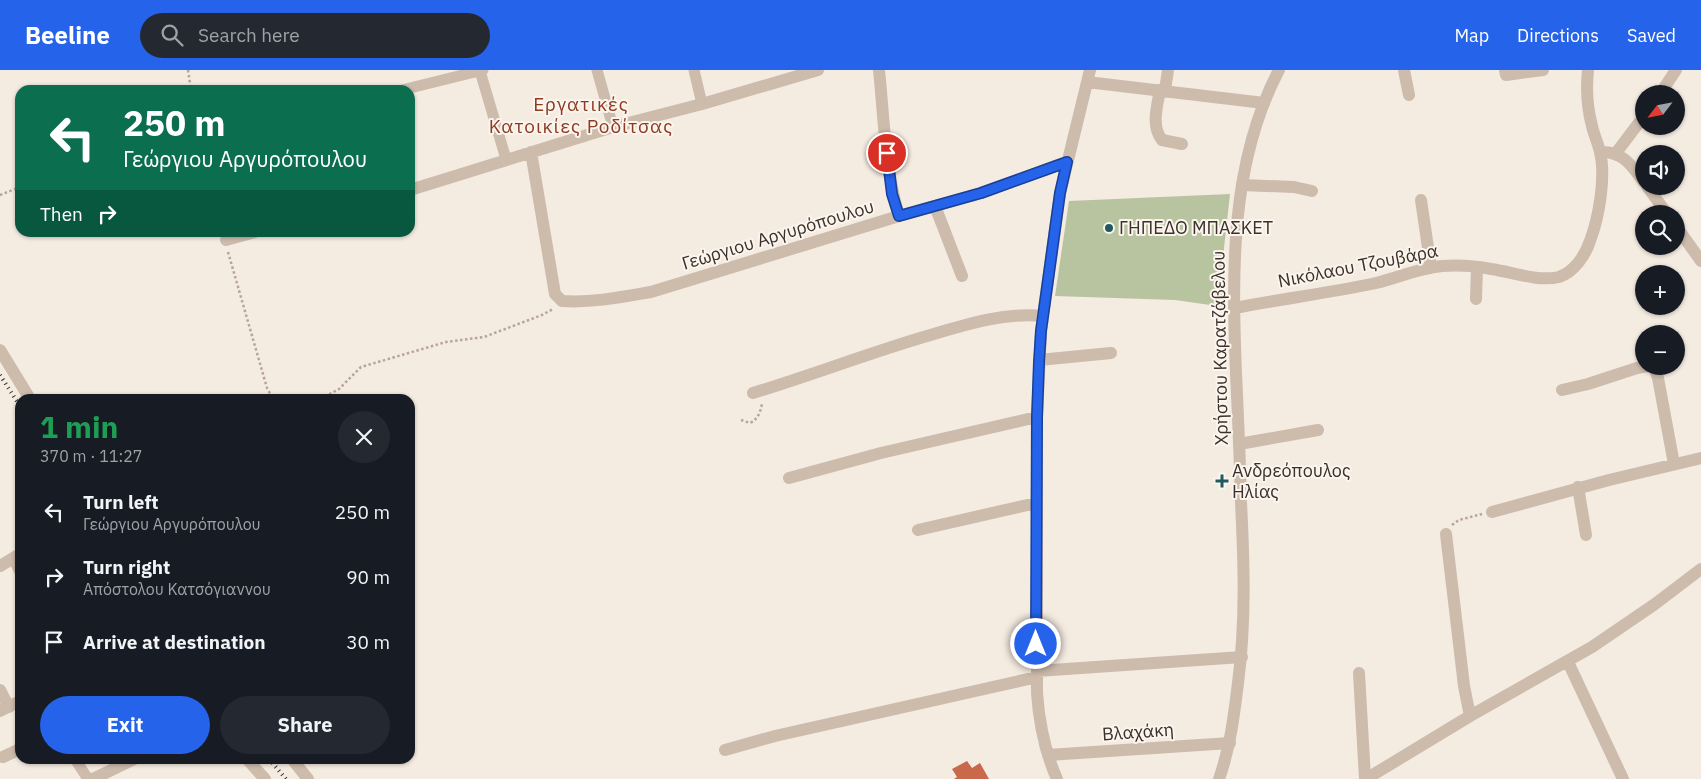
<!DOCTYPE html>
<meta charset="utf-8">
<style>
:root{--surface:#171b24;--page:#242831;--text:#f1f3f6;--muted:#9ea1a6;--accent:#2563eb}
body{margin:0;font-family:"IBM Plex Sans",sans-serif;background:var(--page);color:var(--text);height:100vh;display:flex;flex-direction:column;font-size:19px;white-space:nowrap}
*{box-sizing:border-box;margin:0}
p{font-size:16px;color:var(--muted)}
.icon{flex:none;width:28px;height:28px;fill:none;stroke:currentColor;stroke-width:2;stroke-linecap:round;stroke-linejoin:round}
.map{position:relative;flex:1;overflow:hidden}
.drawer{position:absolute;left:15px;top:324px;width:400px;height:370px;display:flex;flex-direction:column;background:var(--surface);border-radius:15px;box-shadow:0 1px 4px #0004}
.drawer>*{flex:none}
.top-card{position:absolute;left:15px;top:15px;width:400px;height:152px;border-radius:15px;box-shadow:0 1px 4px #0004;background:#0b6e4f;color:#fff;overflow:hidden}
.needle{width:32px;rotate:238deg}
.tools{position:absolute;left:1635px;top:15px;display:grid;gap:10px}
.tools a{display:grid;place-items:center;width:50px;height:50px;border-radius:50%;background:var(--surface);box-shadow:0 1px 4px #0004;font-size:25px}
.pin{position:absolute;display:grid;place-items:center;width:42px;height:42px;color:#fff;margin:-21px;border:2px solid #fff;border-radius:50%;box-shadow:0 1px 5px #0007}
.me{position:absolute;width:55px;margin:-28px;rotate:0deg;stroke-linejoin:round;filter:drop-shadow(0 0 4px #0008)}
.turn{display:flex;align-items:center;gap:18px;height:105px;padding:0 25px;font-size:22px}
.turn .icon{width:65px;height:65px;stroke-width:2.5}
.turn b{display:block;font-size:35px;line-height:42px}
.then{display:flex;align-items:center;height:48px;padding:0 25px;background:#0003;gap:10px;font-size:19px}
.round{display:grid;place-items:center;flex:none;width:52px;height:52px;border-radius:26px;background:var(--page)}
.head{display:flex;align-items:center;justify-content:space-between;height:85px;padding:0 25px}
h1{font-size:30px;font-weight:800;line-height:38px;color:#1e9e55}
.action{display:flex;gap:10px;margin-top:auto;padding:10px 25px}
.action a{flex:1;height:58px;border-radius:30px;background:var(--accent);color:#fff;font-size:20px;font-weight:800;line-height:58px;text-align:center}
.action a+a{background:var(--page);color:var(--text)}
ul{padding:0;list-style:none}
li{display:flex;align-items:center;gap:15px;height:65px;padding:0 25px}
li div{flex:1}
li b{display:block;font-size:19px}
li em{font-style:normal}
header{display:flex;align-items:center;gap:30px;box-sizing:border-box;height:70px;padding:0 25px;background:var(--accent);color:#fff}
header strong{font-size:24px}
nav{display:flex;gap:28px;margin-inline-start:auto;font-size:18px}
.search{width:350px;height:45px;background:var(--page);display:flex;align-items:center;gap:12px;box-sizing:border-box;padding:0 18px;border-radius:28px;color:var(--muted);font-size:19px}
.map>svg:first-child{display:block}
.green{fill:#b8c4a0}
.building{fill:#c8694b}
.lines{fill:none;stroke-linecap:round;stroke-linejoin:round}
.path{stroke:#b9a596;stroke-width:2.5;stroke-dasharray:2.5 2.5;stroke-linecap:butt}
.pedestrian{stroke:#cdbbac;stroke-width:11}
.minor{stroke:#cdbbac;stroke-width:12}
.tertiary{stroke:#cdbbac;stroke-width:12}
.rail{stroke:#3b302b;stroke-width:4;stroke-dasharray:1 4;stroke-linecap:butt}
.route-casing{stroke:#184099;stroke-width:12}
.route{stroke:#2563eb;stroke-width:9}
.poi-dot{fill:#1f5a5e;stroke:#fbf5ee;stroke-width:2}
.labels{text-anchor:middle;stroke-width:4;stroke-linejoin:round;paint-order:stroke}
.poi-label{font-size:18px;fill:#3b302b;stroke:#fbf5ee;text-anchor:start}
.street-label{font-size:18px;fill:#3b302b;stroke:#fbf5ee}
.neighbourhood-label{font-size:19px;letter-spacing:1px;fill:#8c3b22;stroke:#fbf5ee}
</style>
<header>
<strong>Beeline</strong>
<div class="search"><svg class="icon" aria-label="search" viewBox="0 0 24 24"><circle cx="10" cy="10" r="6"/><path d="M15 15l6 6"/></svg>Search here</div>
<nav><a>Map</a><a>Directions</a><a>Saved</a></nav>
</header>
<div class="map">
<svg width="1701" height="709" viewBox="0 0 1701 709">
<rect width="100%" height="100%" fill="#f4ebe1"/>
<path class="green" d="M1230,124L1224,178V237L1175,230L1055,226L1069,131Z"/>
<path class="building" d="M967,691L972,698L980,693L989,709H954L957,707L952,699Z"/>
<g class="lines">
<path class="path" d="M188,0L191,20
M0,125L20,117
M228,182L267,318L273,329
M315,329L328,325L339,319L361,297L446,272L484,267L542,245L553,239
M741,350L750,353C758,349 760,343 762,334
M1452,455L1459,450L1482,444"/>
<path class="pedestrian" d="M597,0L613,57
M694,0L702,34
M480,1L506,89
M402,20L483,0
M13,488L20,502
M75,689L88,709"/>
<path class="minor" d="M879,0C884,49 885,99 899,146
M1404,0L1409,25
M1505,0L1506,5L1543,0
M1087,12L1264,33
M1160,20C1157,37 1151,56 1162,70L1182,74
M1165,20L1168,0
M1660,24L1676,0
M531,82L555,224L562,231C592,233 622,227 651,222L899,146L981,123L1067,92
M1600,82C1623,81 1631,95 1644,112
M1616,83L1644,46
M1242,115L1294,117L1312,121
M1647,116L1667,144
M410,120L613,57L702,34L818,0
M1421,130L1431,198
M935,136L962,206
M1676,156L1701,191
M226,170L255,162
M1476,229L1477,197
M1234,238C1281,229 1329,223 1376,213C1398,208 1419,198 1442,196C1458,195 1476,196 1491,199C1512,202 1538,212 1559,207C1574,202 1585,186 1590,171C1599,147 1606,107 1600,82C1598,73 1594,65 1592,56C1587,37 1586,19 1588,0
M0,280L30,329
M1039,290L1111,283
M1650,296L1655,299L1658,308L1674,394
M1562,320L1588,314L1637,298L1647,296
M753,323C812,305 869,283 927,266C964,255 1004,242 1043,246
M1239,374L1318,360
M789,408L881,383L1037,347
M1578,417L1586,465
M1492,442L1609,410L1701,388
M918,460L1036,433
M1446,464L1464,616L1470,646
M0,496L20,484
M1568,592L1623,709
M1037,601L1242,587
M1359,603L1365,709
M0,620L9,637
M725,680L775,666L1037,607
M1048,685L1230,673
M3,687L20,679
M247,689L265,709
M292,689L308,709
M93,709L134,689
M1057,709C1045,682 1039,652 1037,623V347L1041,261L1060,123L1090,0
M1366,709L1470,646L1592,577L1655,534L1701,499"/>
<path class="tertiary" d="M0,641L20,631
M1219,709C1230,678 1234,646 1238,613C1246,552 1244,493 1241,432C1240,389 1238,346 1236,303C1232,201 1230,93 1279,0"/>
<path class="rail" d="M0,305L20,336
M269,689L286,709"/>
</g>
<g class="lines">
<g class="route-casing">
<path id="route" d="M887,83L892,124L899,146L981,123L1067,92L1060,123L1041,261L1039,292L1037,347L1036,574"/>
</g>
<use href="#route" class="route"/>
</g>
<g class="poi-dot">
<circle cx="1109" cy="158" r="5"/>
<path d="M1219.5 403.5h5v5h5v5h-5v5h-5v-5h-5v-5h5z"/>
</g>
<g class="labels">
<g class="poi-label">
<text x="1119" y="164">ΓΗΠΕΔΟ ΜΠΑΣΚΕΤ</text>
<text x="1232" y="407">Ανδρεόπουλος<tspan x="1232" dy="21">Ηλίας</tspan></text>
</g>
<g class="street-label">
<text transform="translate(778 165) rotate(-17)" y="6">Γεώργιου Αργυρόπουλου</text>
<text transform="translate(1358 196) rotate(-11)" y="6">Νικόλαου Τζουβάρα</text>
<text transform="translate(1220 278) rotate(-91)" y="6">Χρήστου Καρατζάβελου</text>
<text transform="translate(1138 662) rotate(-4)" y="6">Βλαχάκη</text>
</g>
<g class="neighbourhood-label">
<text x="581" y="41">Εργατικές<tspan x="581" dy="22">Κατοικίες Ροδίτσας</tspan></text>
</g>
</g>
</svg>
<div class="tools">
<a><svg class="needle" viewBox="-14 -14 28 28"><path d="M0-13l5 13h-10z" fill="#e53935"/><path d="M0 13l5-13h-10z" fill="#9ea1a6"/></svg></a>
<a><svg class="icon" aria-label="sound" viewBox="0 0 24 24"><path d="M4 9h4l5-4v14l-5-4H4zM17 9q2 3 0 6"/></svg></a>
<a><svg class="icon" aria-label="search" viewBox="0 0 24 24"><circle cx="10" cy="10" r="6"/><path d="M15 15l6 6"/></svg></a>
<a>+</a>
<a>−</a>
</div>
<div class="pin" style="left:887px;top:83px;background:#d93025"><svg class="icon" aria-label="arrive" viewBox="0 0 24 24"><path d="M6 21V4h12l-3 4 3 4H6"/></svg></div>
<svg class="me" style="left:1036px;top:574px" viewBox="-20 -20 40 40"><circle r="17" fill="#2563eb" stroke="#fff" stroke-width="3"/><path d="M0-11L8 9 0 5-8 9z" fill="#fff"/></svg>
<div class="top-card">
<div class="turn"><svg class="icon" aria-label="left" viewBox="0 0 24 24"><path d="M17 20v-9H6M10 6l-5 5 5 5"/></svg><div><b>250 m</b>Γεώργιου Αργυρόπουλου</div></div>
<div class="then">Then<svg class="icon" aria-label="right" viewBox="0 0 24 24"><path d="M7 20v-9h11M14 6l5 5-5 5"/></svg></div>
</div>
<section class="drawer">
<div class="head"><div><h1>1 min</h1><p>370 m · 11:27</p></div><a class="round"><svg class="icon" aria-label="close" viewBox="0 0 24 24"><path d="M6 6l12 12M18 6L6 18"/></svg></a></div>
<ul>
<li><svg class="icon" aria-label="left" viewBox="0 0 24 24"><path d="M17 20v-9H6M10 6l-5 5 5 5"/></svg><div><b>Turn left</b><p>Γεώργιου Αργυρόπουλου</p></div><em>250 m</em></li>
<li><svg class="icon" aria-label="right" viewBox="0 0 24 24"><path d="M7 20v-9h11M14 6l5 5-5 5"/></svg><div><b>Turn right</b><p>Απόστολου Κατσόγιαννου</p></div><em>90 m</em></li>
<li><svg class="icon" aria-label="arrive" viewBox="0 0 24 24"><path d="M6 21V4h12l-3 4 3 4H6"/></svg><div><b>Arrive at destination</b></div><em>30 m</em></li>
</ul>
<div class="action"><a>Exit</a><a>Share</a></div>
</section>
</div>
